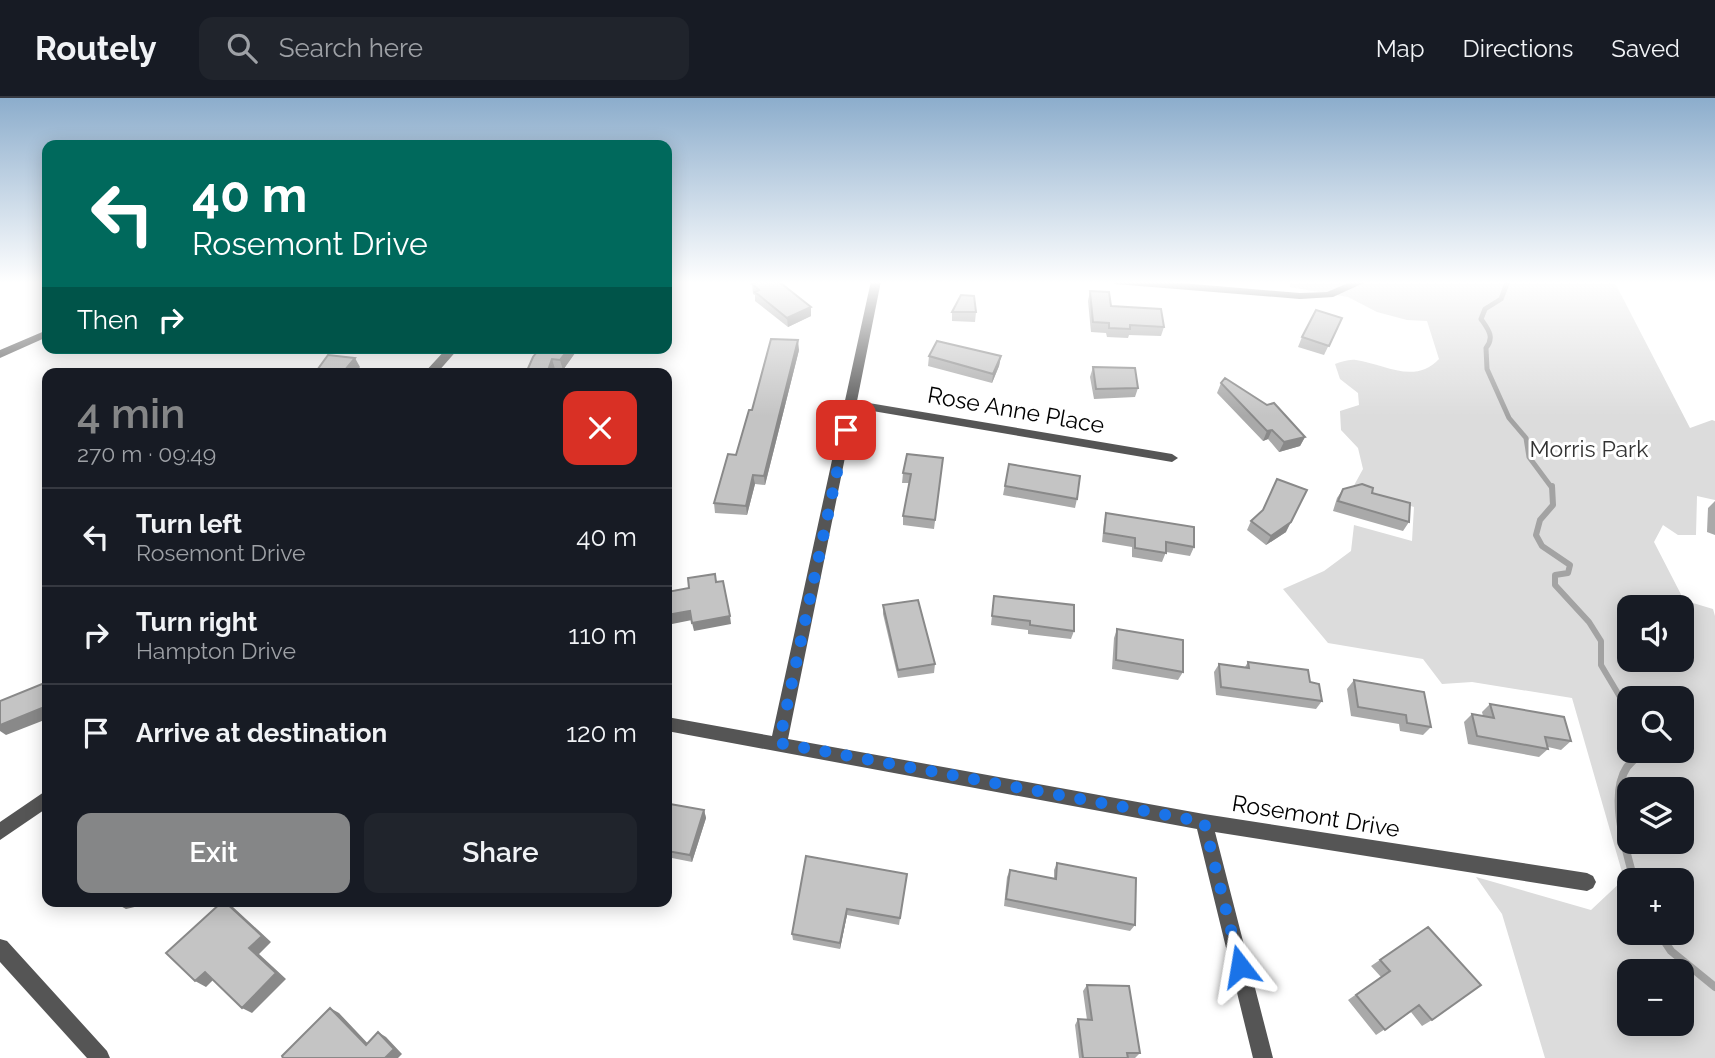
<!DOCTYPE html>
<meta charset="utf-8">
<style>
:root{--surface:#171b24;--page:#20242c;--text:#f1f3f6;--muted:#9ea1a6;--line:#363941;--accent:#858687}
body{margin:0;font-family:Raleway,sans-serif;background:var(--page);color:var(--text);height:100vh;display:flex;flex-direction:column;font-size:26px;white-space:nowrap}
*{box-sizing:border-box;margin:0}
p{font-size:23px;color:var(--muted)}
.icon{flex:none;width:38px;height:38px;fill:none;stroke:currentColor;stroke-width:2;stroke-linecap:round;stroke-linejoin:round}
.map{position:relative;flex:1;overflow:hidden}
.side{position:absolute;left:42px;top:270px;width:630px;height:539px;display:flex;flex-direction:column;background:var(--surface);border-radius:14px;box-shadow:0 4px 18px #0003}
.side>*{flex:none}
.hud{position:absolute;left:42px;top:42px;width:630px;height:214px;border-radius:14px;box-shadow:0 4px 18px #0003;background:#00695c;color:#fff;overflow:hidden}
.buttons{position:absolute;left:1617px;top:497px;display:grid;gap:14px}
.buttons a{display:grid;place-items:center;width:77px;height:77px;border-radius:14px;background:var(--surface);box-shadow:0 4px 18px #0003;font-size:35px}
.pin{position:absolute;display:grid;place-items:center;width:60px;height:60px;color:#fff;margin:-30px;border-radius:14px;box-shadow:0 4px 10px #0006}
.me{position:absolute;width:77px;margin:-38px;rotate:346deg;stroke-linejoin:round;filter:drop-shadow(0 0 5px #0008)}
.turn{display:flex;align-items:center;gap:24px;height:147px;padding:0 35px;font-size:32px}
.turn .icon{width:91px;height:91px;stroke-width:2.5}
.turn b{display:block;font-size:49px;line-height:60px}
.then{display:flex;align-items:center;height:66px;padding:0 35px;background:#0003;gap:14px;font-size:26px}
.round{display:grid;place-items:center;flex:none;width:74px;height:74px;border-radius:14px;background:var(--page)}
.headline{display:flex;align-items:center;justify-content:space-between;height:119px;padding:0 35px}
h1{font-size:42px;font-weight:600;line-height:52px;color:var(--accent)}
.button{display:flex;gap:14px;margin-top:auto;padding:14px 35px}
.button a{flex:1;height:80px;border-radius:14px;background:var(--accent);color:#fff;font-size:28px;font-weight:600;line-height:80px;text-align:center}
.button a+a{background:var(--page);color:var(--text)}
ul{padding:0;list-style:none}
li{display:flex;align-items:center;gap:21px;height:98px;padding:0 35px;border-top:2px solid var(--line)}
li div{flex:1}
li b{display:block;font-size:26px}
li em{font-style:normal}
header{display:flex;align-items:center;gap:42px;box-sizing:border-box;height:98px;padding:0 35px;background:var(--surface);border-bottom:2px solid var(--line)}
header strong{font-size:33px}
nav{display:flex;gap:38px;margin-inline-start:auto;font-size:24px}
.search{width:490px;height:63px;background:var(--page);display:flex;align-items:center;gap:18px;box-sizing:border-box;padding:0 24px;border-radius:14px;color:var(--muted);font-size:26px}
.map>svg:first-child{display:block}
.green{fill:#dcdcdc;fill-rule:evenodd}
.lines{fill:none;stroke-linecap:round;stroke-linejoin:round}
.stream-far2{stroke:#a3a3a3;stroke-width:5}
.stream-far1{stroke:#a3a3a3;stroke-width:6}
.stream{stroke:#a3a3a3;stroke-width:8}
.minor{fill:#555;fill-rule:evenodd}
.wall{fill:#a9a9a9}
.shaded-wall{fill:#898989}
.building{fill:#c4c4c4;stroke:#898989;stroke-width:2}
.route{stroke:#1a73e8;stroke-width:12;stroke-dasharray:0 21.6}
.labels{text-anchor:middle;stroke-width:6;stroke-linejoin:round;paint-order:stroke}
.street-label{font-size:23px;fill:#000;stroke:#fff}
.park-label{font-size:23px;fill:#333;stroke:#fff}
</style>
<header>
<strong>Routely</strong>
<div class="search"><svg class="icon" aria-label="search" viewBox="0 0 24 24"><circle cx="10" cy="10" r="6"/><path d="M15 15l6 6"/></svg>Search here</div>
<nav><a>Map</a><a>Directions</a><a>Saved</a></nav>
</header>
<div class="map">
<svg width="1715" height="960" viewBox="0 0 1715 960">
<rect width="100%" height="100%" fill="#fff"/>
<path class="green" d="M1290,183H1614L1690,330L1712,322L1715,323V402L1697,398L1696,437H1678L1663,427L1654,444L1688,510L1693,505L1713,511L1715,518V960H1545L1502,816L1476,779L1591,812L1624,781L1572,600L1472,584L1442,586L1423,561L1328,545L1283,491L1324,473L1351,453L1354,427L1412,443L1414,409L1352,391L1363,371L1358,350L1341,332L1340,313L1359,307L1358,295L1340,281L1335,266C1341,264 1349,261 1356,262C1384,266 1415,287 1439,261L1427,223L1407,222L1377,214L1348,199L1290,189ZM1629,509H1682V562H1629ZM1629,600H1682V653H1629ZM1629,691H1682V744H1629ZM1629,782H1682V835H1629ZM1629,873H1682V926H1629Z"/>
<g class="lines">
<path class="stream-far2" d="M1508,183L1501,201L1485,211L1481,221C1488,231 1495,239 1486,250L1487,271L1509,320L1526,340L1529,359L1552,390"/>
<path class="stream-far1" d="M1552,388L1553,407L1540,422L1536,437L1542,448L1570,467L1568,475L1555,477V487L1589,524L1601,543V567L1629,614"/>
<path class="stream" d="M1634,782C1626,752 1608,697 1627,669C1632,663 1638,658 1643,653
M1659,835L1671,853L1715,889"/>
<path class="minor" d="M871,183H881L857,303L1172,356L1178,360L1172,364L855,310L788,641L1204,716L1587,775L1593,778L1596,784L1593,790L1587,793L1215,734L1273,960H1253L1197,731L667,633V619L772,638Z
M1110,183H1158L1300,195L1327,194L1353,183H1368L1333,199L1300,201L1115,186Z
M47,232V239L0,260V252Z
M447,250H459L437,275H424Z
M47,692V710L0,742V724Z
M0,841L7,843L107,953L110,960H87L0,864Z"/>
</g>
<path class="wall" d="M752,186L811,209V218L788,229L755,203V197L753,196Z
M1090,193L1111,208L1164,229L1161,238L1129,237L1128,240L1107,239L1106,235L1091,234L1088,203Z
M952,214H976L975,224L952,223Z
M1342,220L1324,257L1298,249L1302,239Z
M540,250H585L581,256L575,255L563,272L555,271L554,275H526Z
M799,252L765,387L755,386L747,417L715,415L714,405L736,357L752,312Z
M929,258H1001L999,268L992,285L928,268Z
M1093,269L1138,290L1135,299L1094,301L1090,279Z
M1221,285L1305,339L1300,348L1279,354L1268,341L1263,343L1217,295Z
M943,360L934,431L903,427V418L910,385H902L903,375Z
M1009,366L1077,401L1075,410L1003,397Z
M1343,391L1372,395L1409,424L1403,433L1333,413L1337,400Z
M1715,403V437L1707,434L1708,410Z
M1106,415L1194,449L1190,458L1166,454L1162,464L1132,459V449L1102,444L1104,424Z
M1251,423L1286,434L1266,447L1247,432Z
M994,498L1074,533L1071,541L1028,536V532L991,527Z
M883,507L935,566L934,575L898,580L883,516Z
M1117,531L1183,574L1178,582L1112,571L1114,540Z
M1248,564L1310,584L1322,603L1316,611L1216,597L1214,574L1219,566L1245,569Z
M1354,582L1431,629L1423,637L1400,633L1399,626L1351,618L1347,591Z
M1490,606L1571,643L1561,652L1548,649V651L1539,659L1468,646L1464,624L1472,616L1483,618L1482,614Z
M704,712L706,720L692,764L667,759V715Z
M1057,765L1135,827L1130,833L1004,808L1007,779L1010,772L1054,781V772Z
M907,776L899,827L847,817L840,851L793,842L792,836Z
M1428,829L1432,922L1422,928L1411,914L1376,937L1348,902L1381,879L1371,868Z
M1087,887L1140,955L1135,960H1079L1075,927L1078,921L1087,922L1083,893Z"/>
<path class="shaded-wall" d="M811,209V218L788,229L787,220Z
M798,242L799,252L765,387L764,378Z
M569,250H574L575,255L563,272L560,262Z
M1001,258L999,268L992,285L993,276Z
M355,260L360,269L356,275H347L345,272Z
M552,261L555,271L554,275H547Z
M1272,332L1268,341L1263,343L1267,333Z
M1305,339L1300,348L1279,354L1284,344Z
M753,377L755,386L747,417L746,408Z
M1291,424L1286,434L1266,447L1271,438Z
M690,513L692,522L667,527V517Z
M730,518L731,526L694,533L692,525Z
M47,608V621L6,637L0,633V627Z
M704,712L706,720L692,764L690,757Z
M121,803H160L126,811L115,805Z
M224,803L233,809L271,844L259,856L286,881L252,915L242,910L249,850Z
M847,811V817L840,851V845Z
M205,874L215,880L206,889L195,883Z
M330,910L339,915L374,952L366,947Z
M378,934L386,939L402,956L398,960H385Z"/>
<path class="building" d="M758,183H778L811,209L787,220L755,194L759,192L752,186Z
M1090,193L1109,194L1111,208L1161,211L1164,229L1130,227V231L1109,230V225L1093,224Z
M961,197L974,198L976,214H952Z
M1316,212L1342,220L1329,248L1302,239Z
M771,241L798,242L764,378L753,377L746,408L714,405L728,356L736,357L749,312H752Z
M937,243L1001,258L993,276L929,258Z
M540,250H569L560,262L552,261L547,275H526L533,259Z
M328,257L355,260L345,272L354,273L353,275H315Z
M1093,269L1135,270L1138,290L1096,291Z
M1225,280L1267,307L1274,305L1305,339L1284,344L1272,332L1267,333L1221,285Z
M907,356L943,360L935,422L903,418L911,376L903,375Z
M1009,366L1080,378L1077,401L1005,388Z
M1277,381L1307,392L1291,424L1271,438L1251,423L1263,412Z
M1362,386L1373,390L1372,395L1410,405L1409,424L1338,403L1343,391Z
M1106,415L1194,429V449L1166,444V455L1135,450V440L1104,435Z
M715,476L716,484L723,483L730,518L692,525L690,513L667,517V494L689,490L688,480Z
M994,498L1074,507V533L1030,527V523L992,518Z
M918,502L935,566L898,572L883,507Z
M1117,531L1183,542V574L1116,562Z
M1248,564L1308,572L1310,584L1319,586L1322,603L1221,589L1219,566L1249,570Z
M1354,582L1424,594L1431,629L1407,625L1406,617L1358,609Z
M47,584V608L0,627V603Z
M1490,606L1564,619L1571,643L1545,639L1548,651L1477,638L1472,616L1494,620Z
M670,706L704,712L690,757L667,753V715Z
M806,758L907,776L900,820L847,811L840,845L792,836Z
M1057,765L1136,780L1135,827L1006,801L1010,772L1056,781Z
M223,803H224L262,838L249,850L276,875L242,910L205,874L195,883L166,855Z
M1428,829L1481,887L1432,922L1419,907L1385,932L1356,897L1390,873L1380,862Z
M1087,887L1129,888L1140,955H1127L1128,960H1083L1078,921L1092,922Z
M330,910L366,947L378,934L394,951L385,960H283L282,958Z"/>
<linearGradient id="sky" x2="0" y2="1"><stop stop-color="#8cadcc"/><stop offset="0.58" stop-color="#fff"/><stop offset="1" stop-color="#fff" stop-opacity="0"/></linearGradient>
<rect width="1715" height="318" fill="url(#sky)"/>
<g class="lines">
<path class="route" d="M846,332L779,645L1204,724L1240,868"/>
</g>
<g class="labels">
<g class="street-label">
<text transform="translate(1016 312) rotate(10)" y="8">Rose Anne Place</text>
<text transform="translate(1316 718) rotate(9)" y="8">Rosemont Drive</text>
</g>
<g class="park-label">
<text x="1589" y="359">Morris Park</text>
</g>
</g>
</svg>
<div class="buttons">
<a><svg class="icon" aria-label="sound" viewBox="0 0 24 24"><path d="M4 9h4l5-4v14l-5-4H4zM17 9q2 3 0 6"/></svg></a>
<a><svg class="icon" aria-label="search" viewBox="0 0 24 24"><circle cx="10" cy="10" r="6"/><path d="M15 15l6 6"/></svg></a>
<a><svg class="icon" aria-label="layers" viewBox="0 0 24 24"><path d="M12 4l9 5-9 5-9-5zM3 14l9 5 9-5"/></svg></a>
<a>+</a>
<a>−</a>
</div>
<div class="pin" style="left:846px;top:332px;background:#d93025"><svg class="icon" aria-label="arrive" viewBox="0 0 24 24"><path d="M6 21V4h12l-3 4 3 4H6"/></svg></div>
<svg class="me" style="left:1240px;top:868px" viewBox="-20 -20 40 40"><path d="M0-17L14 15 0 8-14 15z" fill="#1a73e8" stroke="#fff" stroke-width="4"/></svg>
<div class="hud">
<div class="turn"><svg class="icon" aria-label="left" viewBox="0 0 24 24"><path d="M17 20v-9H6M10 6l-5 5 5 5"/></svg><div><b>40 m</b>Rosemont Drive</div></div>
<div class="then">Then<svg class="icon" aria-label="right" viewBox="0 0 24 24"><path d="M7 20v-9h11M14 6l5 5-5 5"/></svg></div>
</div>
<section class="side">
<div class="headline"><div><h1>4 min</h1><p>270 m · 09:49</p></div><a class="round" style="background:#d93025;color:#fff"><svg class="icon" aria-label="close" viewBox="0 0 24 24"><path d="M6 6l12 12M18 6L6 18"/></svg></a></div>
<ul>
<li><svg class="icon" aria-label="left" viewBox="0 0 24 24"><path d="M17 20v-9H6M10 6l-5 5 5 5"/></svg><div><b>Turn left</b><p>Rosemont Drive</p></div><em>40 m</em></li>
<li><svg class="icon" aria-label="right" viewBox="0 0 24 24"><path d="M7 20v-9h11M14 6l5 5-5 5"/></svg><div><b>Turn right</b><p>Hampton Drive</p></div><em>110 m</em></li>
<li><svg class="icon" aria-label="arrive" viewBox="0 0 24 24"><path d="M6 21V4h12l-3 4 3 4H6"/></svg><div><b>Arrive at destination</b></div><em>120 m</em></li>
</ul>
<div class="button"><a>Exit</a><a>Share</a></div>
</section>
</div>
